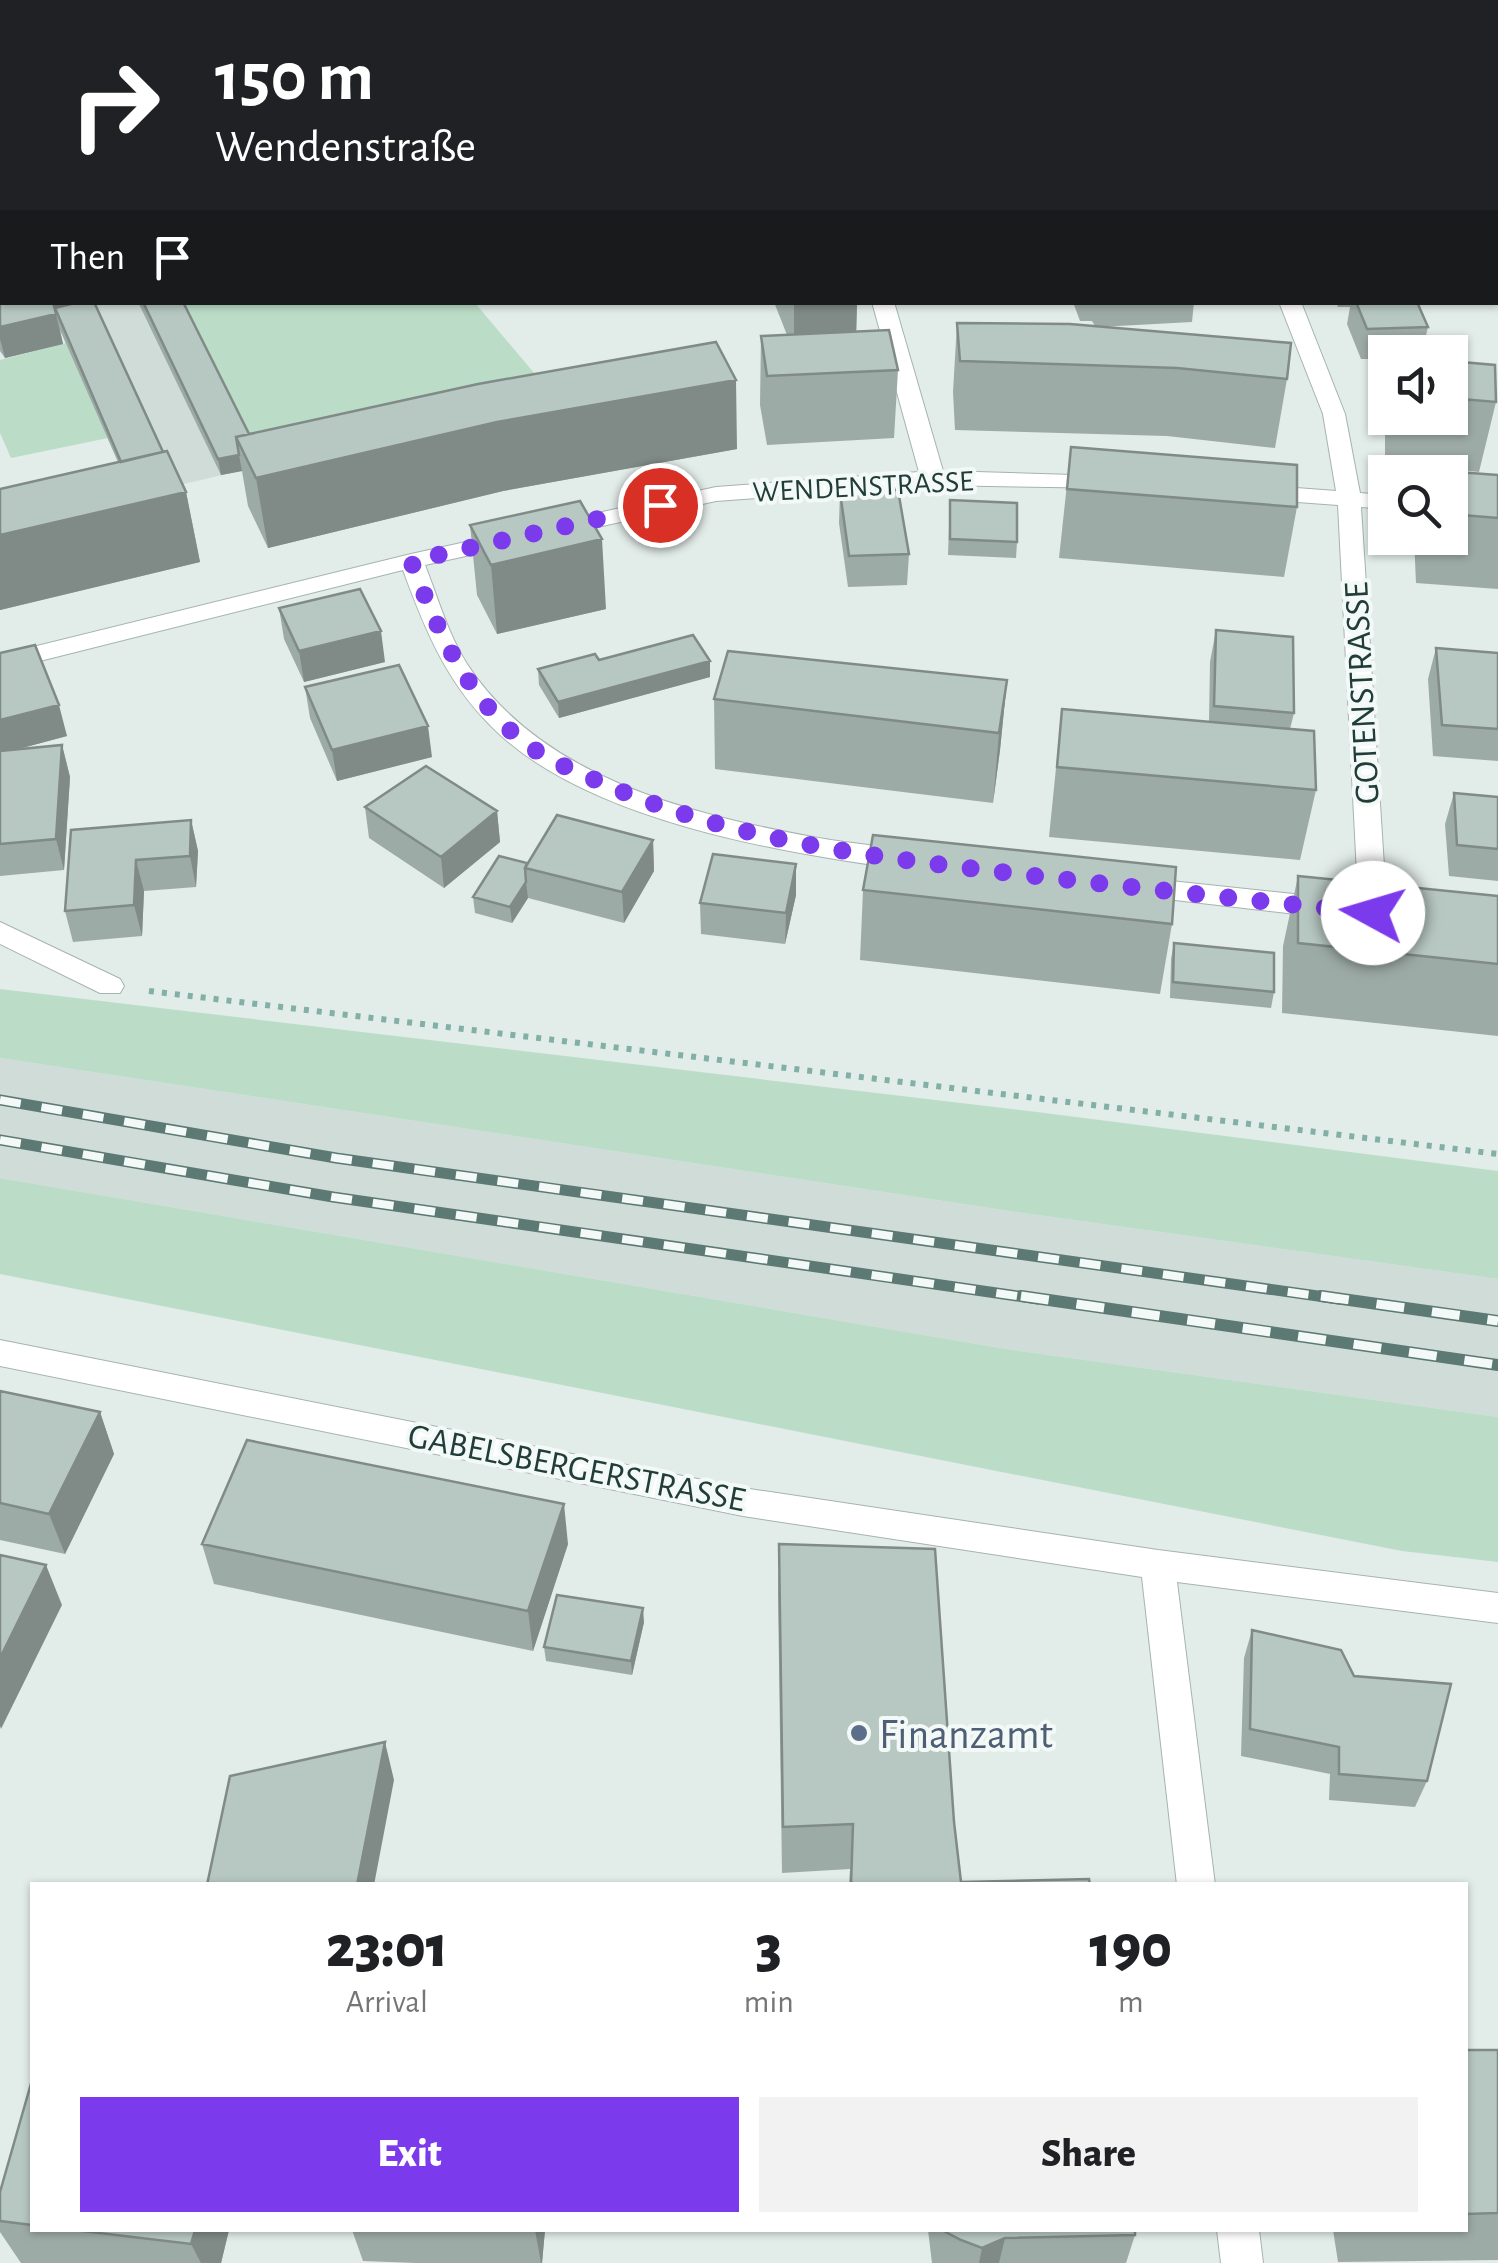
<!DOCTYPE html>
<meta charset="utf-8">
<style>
:root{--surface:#fff;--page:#f2f2f2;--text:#202124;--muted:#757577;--accent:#7c3aed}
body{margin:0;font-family:"Alegreya Sans",sans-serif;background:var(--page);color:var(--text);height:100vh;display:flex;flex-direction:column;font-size:38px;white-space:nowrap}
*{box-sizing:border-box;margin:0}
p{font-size:32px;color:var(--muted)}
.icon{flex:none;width:55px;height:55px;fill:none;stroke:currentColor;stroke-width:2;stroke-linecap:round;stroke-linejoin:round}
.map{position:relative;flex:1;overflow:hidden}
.sheet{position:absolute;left:30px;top:1882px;width:1438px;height:350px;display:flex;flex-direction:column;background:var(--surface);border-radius:0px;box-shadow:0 2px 8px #0004}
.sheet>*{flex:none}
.top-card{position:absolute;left:0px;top:0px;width:1500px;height:305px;box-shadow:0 2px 8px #0004;background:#202124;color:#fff;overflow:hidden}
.buttons{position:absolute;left:1368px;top:335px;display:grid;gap:20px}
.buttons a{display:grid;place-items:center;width:100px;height:100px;border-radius:0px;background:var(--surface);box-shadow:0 2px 8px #0004;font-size:50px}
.pin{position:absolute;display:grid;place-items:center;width:85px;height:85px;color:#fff;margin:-42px;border:5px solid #fff;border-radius:50%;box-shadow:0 2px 10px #0007}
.me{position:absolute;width:110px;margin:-55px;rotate:276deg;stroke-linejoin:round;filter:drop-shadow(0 0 8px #0008)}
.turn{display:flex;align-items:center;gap:35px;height:210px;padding:0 50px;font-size:45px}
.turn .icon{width:130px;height:130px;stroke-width:2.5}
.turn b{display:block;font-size:70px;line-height:85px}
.then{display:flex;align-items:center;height:95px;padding:0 50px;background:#0003;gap:20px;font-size:38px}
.eta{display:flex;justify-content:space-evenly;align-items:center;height:170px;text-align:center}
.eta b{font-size:60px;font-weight:800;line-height:70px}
.action{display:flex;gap:20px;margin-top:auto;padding:20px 50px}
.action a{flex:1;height:115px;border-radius:0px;background:var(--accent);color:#fff;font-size:40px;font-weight:800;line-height:115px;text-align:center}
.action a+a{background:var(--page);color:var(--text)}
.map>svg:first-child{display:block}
.built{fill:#d0dcd8}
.green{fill:#bbddc8}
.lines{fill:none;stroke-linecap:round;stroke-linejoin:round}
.minor-casing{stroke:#a5b4b1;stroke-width:2}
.path{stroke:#83b0a6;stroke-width:6;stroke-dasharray:5 8;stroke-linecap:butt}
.minor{fill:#fff;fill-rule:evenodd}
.rail-far1-casing{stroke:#5d7974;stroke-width:11}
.rail-casing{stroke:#5d7974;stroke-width:12}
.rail-far1{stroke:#f3f9f6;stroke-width:8;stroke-dasharray:21;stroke-linecap:butt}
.rail{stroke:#f3f9f6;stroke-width:9;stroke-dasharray:28;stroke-linecap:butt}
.wall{fill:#9daba7}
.shaded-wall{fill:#808b88}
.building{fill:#b7c7c2;stroke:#808b88;stroke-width:2.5}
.route{stroke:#7c3aed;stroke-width:18;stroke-dasharray:0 32.4}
.service-dot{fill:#5c6f8a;stroke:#f3f9f6;stroke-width:4}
.labels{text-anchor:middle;stroke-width:8;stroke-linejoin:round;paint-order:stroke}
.far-street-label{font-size:30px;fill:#223d39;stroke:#f3f9f6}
.street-label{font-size:35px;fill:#223d39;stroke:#f3f9f6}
.near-service-label{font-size:42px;fill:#4e5e75;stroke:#f3f9f6;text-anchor:start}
</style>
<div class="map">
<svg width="1498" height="2263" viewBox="0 0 1498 2263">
<rect width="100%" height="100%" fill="#e2ece9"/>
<path class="built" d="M90,303H178L260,466L133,496L57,323Z
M0,1058L1016,1212L1498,1279V1417L1006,1349L0,1178Z"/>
<path class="green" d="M179,303H475L546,387L261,455Z
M66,343L108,438L11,458L0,433V360Z
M0,989L1037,1112L1498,1171V1279L1016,1212L0,1058Z
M0,1178L1006,1349L1498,1417V1562L1402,1551L0,1274Z"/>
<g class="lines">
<g class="minor-casing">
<path id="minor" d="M1125,0H1144L1145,2H1127Z
M1361,0H1383L1384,2H1363Z
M872,302H894L943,471L1107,476L1115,478L1119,483L1115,488L932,485L716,501L425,565C438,598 448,634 467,664C541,777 688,814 813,837C848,844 885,845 919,854L923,861L919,868L909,870C781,853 580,820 488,723C445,679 424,627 403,570L0,671V655L411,554L716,487L919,472Z
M1279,302H1301L1345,414L1360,493L1385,495V509L1361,507L1387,913L1383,920H1363L1359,913L1338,505L1257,499L1245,492L1257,485L1336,491L1323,414Z
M1133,877L1331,898L1341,901L1345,908L1341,915L1331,918L1123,894L1119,887L1123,880Z
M0,922L120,979L124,986L120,993H100L0,944Z
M0,1340L743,1488L1158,1550L1498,1593V1623L1177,1582L1215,1885H1177L1142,1577L743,1516L0,1366Z
M1217,2230H1259L1263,2263H1221Z"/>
</g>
<path class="path" d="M149,991L1498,1154"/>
<use href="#minor" class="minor"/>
<g class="rail-far1-casing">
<path id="rail-far1" d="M0,1100L336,1158L1339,1299
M0,1140L333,1197L1038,1299"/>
</g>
<g class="rail-casing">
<path id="rail" d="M1021,1296L1498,1365
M1321,1296L1498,1321"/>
</g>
<use href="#rail-far1" class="rail-far1"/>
<use href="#rail" class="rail"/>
</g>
<path class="wall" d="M88,0H178V2H89Z
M199,0H264L256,2H202Z
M768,0H852V2H768Z
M892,0H968V2H894Z
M1447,0H1498V40V2H1447Z
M0,282L94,302L163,452L186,492L200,562L0,610V489L118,462L60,330L63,344L5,358L0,351Z
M138,302H183L249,434L737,449L503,491L268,548L248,506L242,471L221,475Z
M774,302H857L856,331L898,370L894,438L767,445L760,405L761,336L787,335Z
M1073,302H1194L1192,322L1099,327L1287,379L1275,448L1167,436L955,430L953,392L957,323L1095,326L1092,321H1080Z
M1336,302H1417L1428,327L1422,352H1385V359H1361L1347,324L1350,307H1338Z
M1450,361L1496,402L1479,472L1385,462V425L1387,418H1450Z
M1071,447L1297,507L1284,577L1059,558Z
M1430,470L1498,475V589L1416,583L1414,538H1450V472H1430Z
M840,492L909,554L907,585L848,587L839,523Z
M950,500L1017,542L1016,558L948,555Z
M470,525L606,609L497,634L477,595Z
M279,608L385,662L304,682L284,639Z
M1216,630L1294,713L1290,729L1316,790L1300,860L1049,837L1062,709L1209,722L1210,662Z
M1436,648L1498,653V761L1433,756L1428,679Z
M0,653L67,736L18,749L62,745L70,777L64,870L0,876Z
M599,660L710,677L559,718L539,685L538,669Z
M1007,680L1000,750L993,803L715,769L714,699Z
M305,687L432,757L337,781L310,718Z
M1454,793L1498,797V881L1449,876L1445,824Z
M365,807L497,811L500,842L444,888L369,838Z
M191,820L198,851L196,887L144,891L142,936L73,942L65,911Z
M653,840L654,871L624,923L528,898L512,923L475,913L473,897L527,863Z
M1298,876L1498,896V1036L1282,1013L1283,946Z
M863,890L1172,924L1160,994L860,960Z
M796,895L785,944L701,934L700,903Z
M1174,943L1274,992L1271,1008L1170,998L1171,959Z
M0,1391L100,1412L114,1454L65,1554L0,1540Z
M202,1544H568L533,1651L214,1584Z
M779,1544L954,1822L961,1882L1090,1885H849L850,1869L782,1873L778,1594Z
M644,1622L632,1675L546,1661L544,1647Z
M1252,1630L1354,1676L1427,1781L1415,1807L1329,1800L1330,1774L1241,1756L1244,1658Z
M1465,2050H1498V2260L1338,2262L1333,2230H1465Z
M32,2080V2230H229L221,2263H21L0,2232V2192Z
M352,2230H545L542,2263H416L363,2261Z
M928,2230H1135V2235L1126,2263H932Z"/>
<path class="shaded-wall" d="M155,0H178V2H148Z
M217,0H264L256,2H217Z
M460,0H488V2H453Z
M910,0H968V2H910Z
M1026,0H1078L1059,2H1026Z
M1171,0H1223V2H1171Z
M52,302H93L56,314L63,344L5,358L0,339V327Z
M794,302H857L856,344L794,351Z
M736,380L737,449L503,491L268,548L256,478L497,422Z
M239,455L242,471L221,475L218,459Z
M186,492L200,562L0,610V535Z
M602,539L606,609L497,634L491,565Z
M381,631L385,662L304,682L299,651Z
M710,661V677L559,718L558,702Z
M1007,680L1000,750L993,803L999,733Z
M59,705L67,736L0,754V720Z
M428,726L432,757L337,781L332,750Z
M62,745L70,777L64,870L56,839Z
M497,811L500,842L444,888L441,857Z
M191,820L198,851L196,887L190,856Z
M653,840L654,871L624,923L622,892Z
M136,860L144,891L142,936L134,905Z
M796,864V895L785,944L786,913Z
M526,882L528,898L512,923L510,907Z
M100,1412L114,1454L65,1554L49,1514Z
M564,1504L568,1544L533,1651L528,1611Z
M46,1565L62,1605L1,1729L0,1726V1658Z
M643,1608L644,1622L632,1675L631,1661Z
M385,1742L394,1780L374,1885H357Z
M195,2230H229L221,2263H201L191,2244Z
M535,2230H545L542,2263H541Z
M1005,2238L999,2263H979L982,2248Z"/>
<path class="building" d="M114,0H155L148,2H118Z
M647,0H718L719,2H649Z
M781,0H847L832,2H783Z
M1291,0H1302L1304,2H1268Z
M1477,0H1498V9V2H1483Z
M2,76V98L0,95V77Z
M2,281V302H53L56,314L0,327V282Z
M79,302H94L163,452L121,462L55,308Z
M143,302H183L249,434L236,437L239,455L218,459Z
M1356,302H1417L1428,327L1367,329Z
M957,323L1070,324L1291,343L1287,379L1177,368L960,361Z
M889,330L898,370L767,376L761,336Z
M716,342L736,380L497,422L256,478L236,437L478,384Z
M1450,361L1495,365L1496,402L1450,398Z
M1071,447L1297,465V507L1067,489Z
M167,451L186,492L0,535V489Z
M1430,470L1498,475V518L1450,514V472H1431Z
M898,490L909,554L849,556L840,492Z
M950,500L1017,503V542L950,539Z
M580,501L602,539L491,565L470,525Z
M360,589L381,631L299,651L279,608Z
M1216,630L1293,637L1294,713L1214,706Z
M693,635L710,661L558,702L538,669L595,654L599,660Z
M35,645L59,705L0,720V653Z
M1436,648L1498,653V729L1442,725Z
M728,651L1007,680L999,733L714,699Z
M399,665L428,726L332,750L305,687Z
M1062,709L1314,731L1316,790L1057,767Z
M62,745L56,839L0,844V751Z
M426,766L497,811L441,857L365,807Z
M1454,793L1498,797V849L1457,845Z
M557,815L653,840L622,892L525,868Z
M191,820L190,856L136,860L134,905L65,911L71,830Z
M873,835L1176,867L1172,924L863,890Z
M713,854L796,864L786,913L700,903Z
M499,856L527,863L525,868L526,882L510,907L473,897Z
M1298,876L1498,896V964L1298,943Z
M1174,943L1274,953V992L1173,982Z
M0,1391L100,1412L49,1514L0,1503Z
M247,1440L564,1504L528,1611L202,1544Z
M779,1544L935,1549L954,1822L961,1882L1089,1879L1090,1885H851L853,1824L783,1827Z
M0,1555L46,1565L0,1658Z
M557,1595L643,1608L631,1661L544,1647Z
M1252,1630L1341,1650L1354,1676L1451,1684L1427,1781L1339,1774V1747L1250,1729Z
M385,1742L357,1885H207L230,1776Z
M1465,2050H1498V2213L1465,2214Z
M32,2080V2225L0,2221V2192Z
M74,2230H195L191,2244Z
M942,2230H1135V2235L1005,2238L982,2248L961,2240Z"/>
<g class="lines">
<path class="route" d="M660,505L411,561C437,628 464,692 520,739C543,758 574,771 600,782C738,844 886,858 1035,876C1147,889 1260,901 1373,913"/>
</g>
<circle class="service-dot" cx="859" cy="1733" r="10"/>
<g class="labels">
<g class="far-street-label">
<text transform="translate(863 486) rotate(-3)" y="10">WENDENSTRASSE</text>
</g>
<g class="street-label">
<text transform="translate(1361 693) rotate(-93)" y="12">GOTENSTRASSE</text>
<text transform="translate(577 1467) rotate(11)" y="12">GABELSBERGERSTRASSE</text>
</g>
<g class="near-service-label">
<text x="879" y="1748">Finanzamt</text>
</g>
</g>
</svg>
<div class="buttons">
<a><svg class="icon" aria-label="sound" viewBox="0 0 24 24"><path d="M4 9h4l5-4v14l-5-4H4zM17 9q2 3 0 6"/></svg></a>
<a><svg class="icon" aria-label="search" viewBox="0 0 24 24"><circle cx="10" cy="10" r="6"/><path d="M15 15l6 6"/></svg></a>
</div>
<div class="pin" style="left:660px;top:505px;background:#d93025"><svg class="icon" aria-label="arrive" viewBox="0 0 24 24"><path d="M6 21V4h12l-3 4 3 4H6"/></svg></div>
<svg class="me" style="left:1373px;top:913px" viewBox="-20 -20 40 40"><circle r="19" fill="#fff"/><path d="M0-13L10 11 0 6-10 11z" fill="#7c3aed"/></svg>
<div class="top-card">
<div class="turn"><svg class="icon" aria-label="right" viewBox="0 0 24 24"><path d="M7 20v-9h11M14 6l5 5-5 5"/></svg><div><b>150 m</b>Wendenstraße</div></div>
<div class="then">Then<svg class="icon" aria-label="arrive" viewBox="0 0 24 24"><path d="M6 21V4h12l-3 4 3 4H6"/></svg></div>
</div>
<section class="sheet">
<div class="eta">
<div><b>23:01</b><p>Arrival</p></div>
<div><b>3</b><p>min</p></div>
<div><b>190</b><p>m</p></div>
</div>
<div class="action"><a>Exit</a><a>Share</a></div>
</section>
</div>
